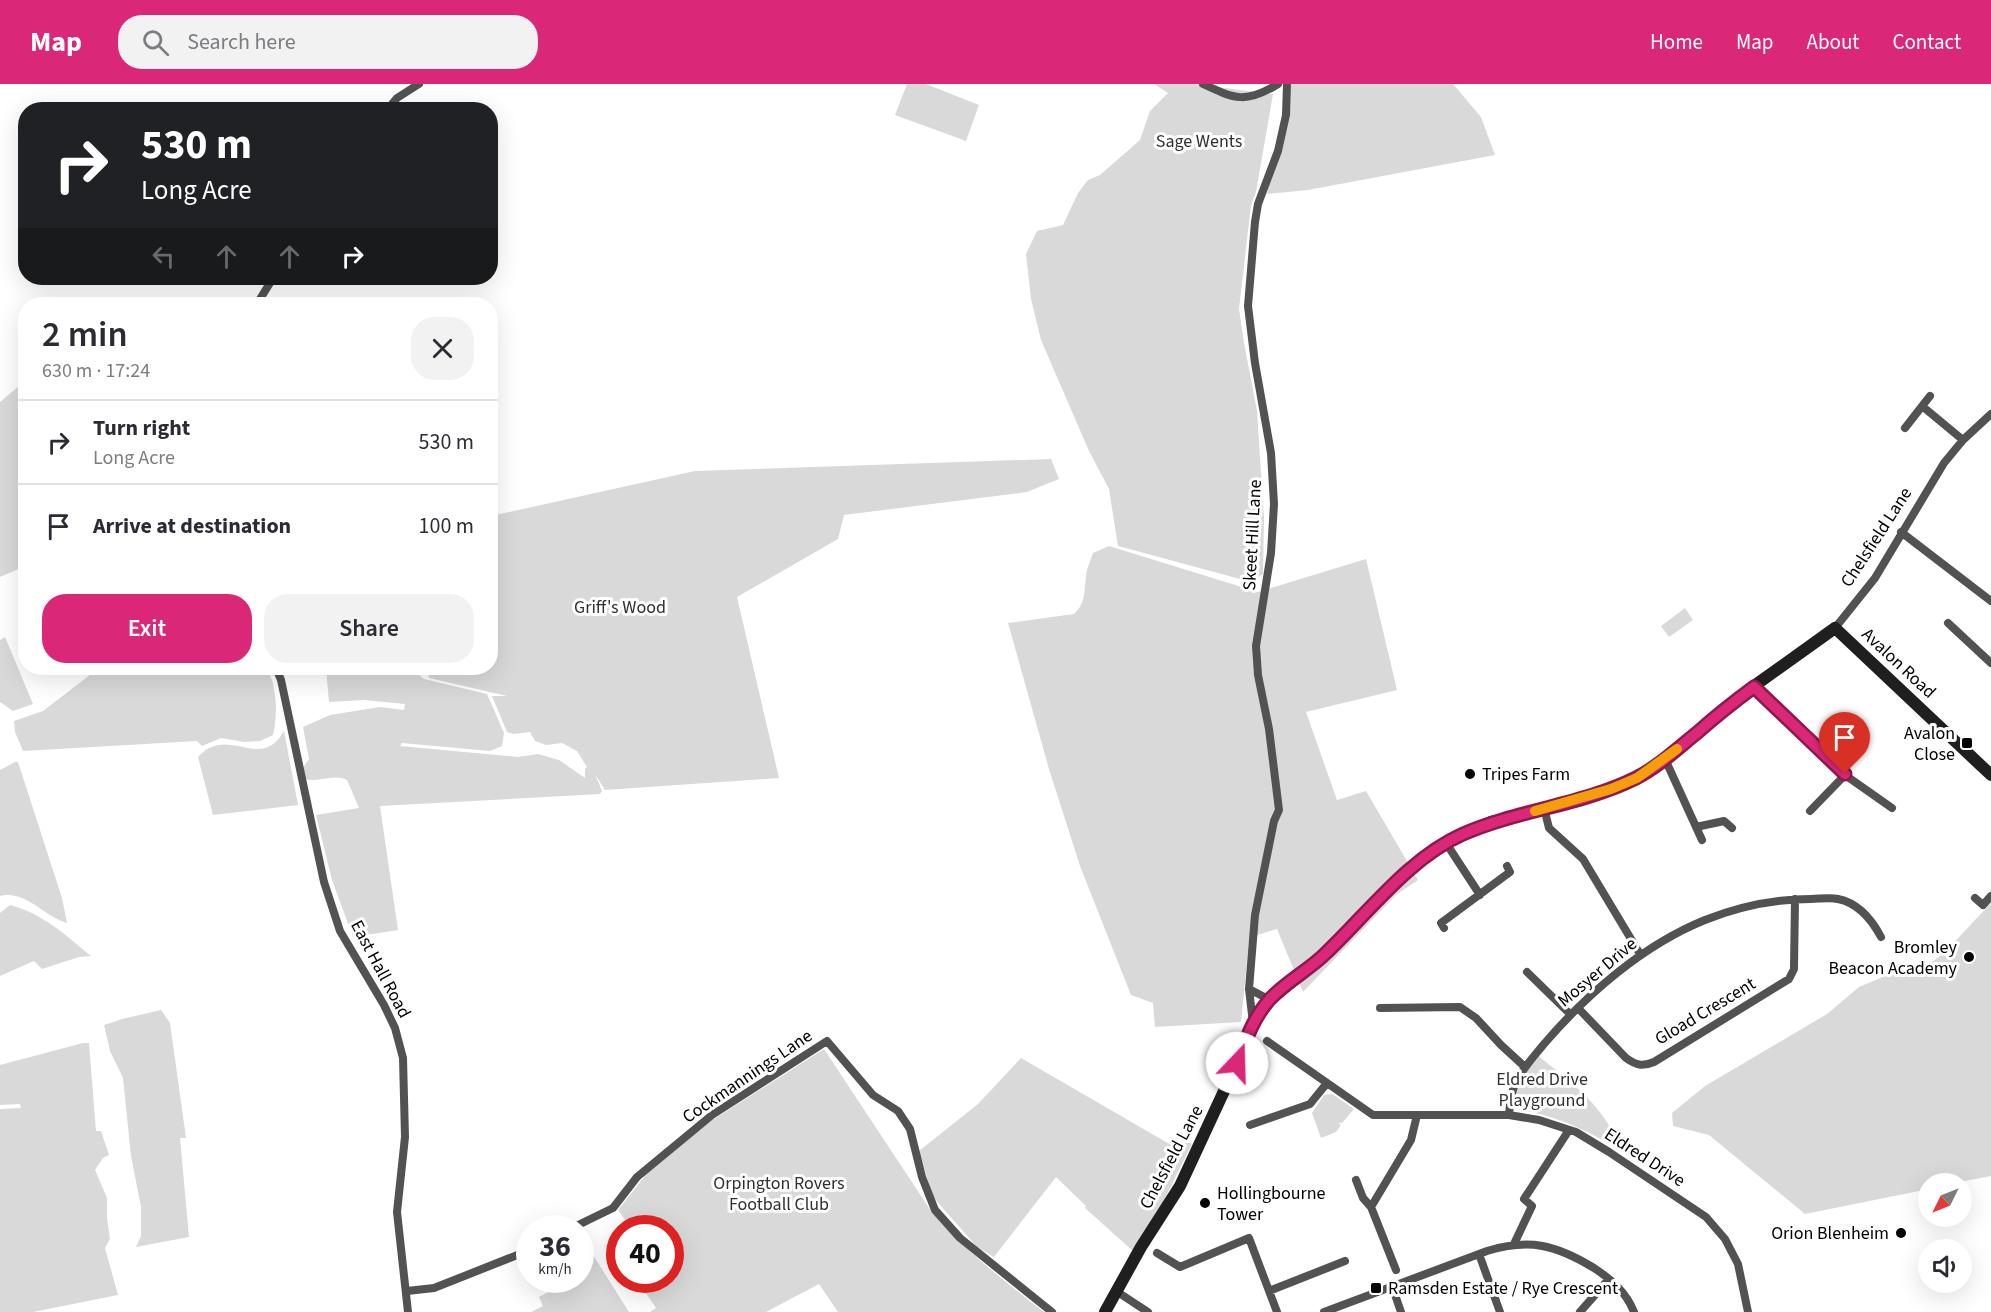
<!DOCTYPE html>
<meta charset="utf-8">
<style>
:root{--surface:#fff;--page:#f2f2f3;--text:#2b2b33;--muted:#7c7c81;--line:#e1e1e2;--accent:#db2777}
body{margin:0;font-family:"Source Sans 3",sans-serif;background:var(--page);color:var(--text);height:100vh;display:flex;flex-direction:column;font-size:22px;white-space:nowrap}
*{box-sizing:border-box;margin:0}
p{font-size:20px;color:var(--muted)}
.icon{flex:none;width:33px;height:33px;fill:none;stroke:currentColor;stroke-width:2;stroke-linecap:round;stroke-linejoin:round}
.map{position:relative;flex:1;overflow:hidden}
.details{position:absolute;left:18px;top:213px;width:480px;height:378px;display:flex;flex-direction:column;background:var(--surface);border-radius:24px;box-shadow:0 6px 24px #0002}
.details>*{flex:none}
.hud{position:absolute;left:18px;top:18px;width:480px;height:183px;border-radius:24px;box-shadow:0 6px 24px #0002;background:#202124;color:#fff;overflow:hidden}
.needle{width:39px;rotate:227deg}
.fabs{position:absolute;left:1918px;top:1089px;display:grid;gap:12px}
.fabs a{display:grid;place-items:center;width:54px;height:54px;border-radius:50%;background:var(--surface);box-shadow:0 6px 24px #0002;font-size:30px}
.speed{position:absolute;left:516px;top:1131px;display:flex;gap:12px;font-size:30px;font-weight:700;text-align:center}
.speed>*{display:grid;place-content:center;width:78px;height:78px;border-radius:50%;background:var(--surface);box-shadow:0 6px 24px #0002;line-height:1}
.speed small{font-size:15px;font-weight:400}
.speed .limit{border:9px solid #d22;background:#fff;color:#111}
.pin{position:absolute;display:grid;place-items:center;width:51px;height:51px;color:#fff;margin:-62px -26px;border-radius:50% 50% 50% 0;rotate:-45deg;box-shadow:0 0 6px #0007}
.pin .icon{rotate:45deg}
.me{position:absolute;width:66px;margin:-33px;rotate:21deg;stroke-linejoin:round;filter:drop-shadow(0 0 4px #0008)}
.turn{display:flex;align-items:center;gap:21px;height:126px;padding:0 24px;font-size:27px}
.turn .icon{width:78px;height:78px;stroke-width:2.5}
.turn b{display:block;font-size:42px;line-height:51px}
.lanes{display:flex;align-items:center;height:57px;padding:0 24px;background:#0003;justify-content:center;gap:30px;direction:ltr}
.lanes .off{opacity:.35}
.round{display:grid;place-items:center;flex:none;width:63px;height:63px;border-radius:24px;background:var(--page)}
.summary{display:flex;align-items:center;justify-content:space-between;height:102px;padding:0 24px}
h1{font-size:36px;font-weight:600;line-height:45px}
.primary-button{display:flex;gap:12px;margin-top:auto;padding:12px 24px}
.primary-button a{flex:1;height:69px;border-radius:24px;background:var(--accent);color:#fff;font-size:24px;font-weight:600;line-height:69px;text-align:center}
.primary-button a+a{background:var(--page);color:var(--text)}
ul{padding:0;list-style:none}
li{display:flex;align-items:center;gap:18px;height:84px;padding:0 24px;border-top:2px solid var(--line)}
li div{flex:1}
li b{display:block;font-size:22px}
li em{font-style:normal}
header{display:flex;align-items:center;gap:36px;box-sizing:border-box;height:84px;padding:0 30px;background:var(--accent);color:#fff}
header strong{font-size:28px}
nav{display:flex;gap:33px;margin-inline-start:auto;font-size:21px}
.search{width:420px;height:54px;background:var(--page);display:flex;align-items:center;gap:15px;box-sizing:border-box;padding:0 21px;border-radius:24px;color:var(--muted);font-size:22px}
.map>svg:first-child{display:block}
.green{fill:#d9d9d9}
.lines{fill:none;stroke-linecap:round;stroke-linejoin:round}
.street{stroke:#525252;stroke-width:8}
.secondary{stroke:#1f1f1f;stroke-width:12}
.route-casing{stroke:#8e194d;stroke-width:15}
.route{stroke:#db2777;stroke-width:10}
.slow{stroke:#f59e0b;stroke-width:10}
.poi-dot{fill:#000;stroke:#fff;stroke-width:2}
.labels{text-anchor:middle;stroke-width:6;stroke-linejoin:round;paint-order:stroke}
.park-label{font-size:18px;fill:#303030;stroke:#fff}
.street-label{font-size:18px;fill:#000;stroke:#fff}
.poi-label{font-size:18px;fill:#000;stroke:#fff;text-anchor:end}
</style>
<header>
<strong>Map</strong>
<div class="search"><svg class="icon" aria-label="search" viewBox="0 0 24 24"><circle cx="10" cy="10" r="6"/><path d="M15 15l6 6"/></svg>Search here</div>
<nav><a>Home</a><a>Map</a><a>About</a><a>Contact</a></nav>
</header>
<div class="map">
<svg width="1991" height="1228" viewBox="0 0 1991 1228">
<rect width="100%" height="100%" fill="#fff"/>
<path class="green" d="M907,0H926L979,21L966,57L895,31Z
M1154,0H1193L1273,10L1256,108L1251,121L1239,225L1244,259L1257,327L1264,435L1263,490L1251,498L1118,462L1109,405L1089,367L1041,256L1031,215L1026,170L1037,147L1063,141L1078,109L1088,96L1100,91L1140,56L1150,27L1168,9Z
M1291,0H1453L1481,33L1495,71L1308,106L1267,110Z
M25,297V482L0,493V318Z
M1051,375L1059,395L1027,408L844,431L838,455L737,513L779,694L605,706L595,690L602,707L600,710L380,722L398,846L353,853L332,796L316,731L359,724L347,696C333,689 319,699 304,695L302,685L309,675L303,643L330,631L380,623L404,626L405,620L364,616L329,618L326,584H366L367,586L377,585V584H410L424,595L487,610L504,649L502,662L490,667L402,659L400,662L518,673L538,670L559,676L585,694V685L587,683L577,667L562,659L546,661L535,657L530,648L513,650L507,648L492,612H507L429,594L427,584H490L491,432L695,387Z
M1109,462L1258,508L1366,475L1397,606L1306,628L1337,716L1366,707L1418,796L1396,811L1303,908L1277,845L1257,851L1249,856L1241,938L1155,943L1153,919L1131,911L1080,782L1049,685L1008,539L1074,530C1086,519 1084,507 1086,493C1086,485 1091,476 1093,469Z
M1685,524L1693,536L1669,553L1661,542Z
M5,553L33,620L13,627L0,618V556Z
M99,584H267C277,603 278,630 273,651L260,657L244,658L221,654L202,662L197,657L23,667L15,648L14,637L43,627Z
M284,647L298,721L213,731L198,673C201,670 205,666 209,664C237,650 263,684 284,647Z
M15,678H18L62,814L67,839C43,832 26,806 0,812V686Z
M1991,819V1092L1954,1099L1929,1100V1105L1805,1130L1709,1051L1673,1042L1672,1029L1705,1002L1827,930L1859,903L1897,887L1914,892L1945,868Z
M10,821C42,829 67,852 91,872L79,873L42,885L34,877L0,892V829Z
M161,926L170,939L186,1054H180L189,1153L136,1163L141,1152V1123L131,1072L123,994L110,967L104,941L122,935Z
M83,959H89L96,1047H101L109,1071L103,1074L95,1086L107,1114V1134L110,1155L105,1164L118,1211L33,1228H0V1025L21,1024L20,1020L0,1021V981Z
M824,965L931,1127C964,1166 1004,1197 1044,1228H838L819,1200L766,1228H650L656,1224L637,1196H670V1144H631L618,1126L652,1083L711,1037Z
M1537,971C1564,992 1600,1019 1614,1051L1610,1060C1576,1041 1552,1031 1513,1024L1520,994Z
M1021,974L1178,1065L1187,1057L1192,1060L1159,1126L1133,1167L1085,1124L1086,1122L1056,1093L994,1173L977,1163L933,1113L919,1067L978,1020Z
M1332,1010L1354,1025L1342,1039H1338L1341,1041L1336,1048L1321,1054L1312,1029L1324,1011Z
M593,1171L629,1228H531L543,1222L539,1213L569,1197L568,1196H580L581,1175L583,1178Z"/>
<g class="lines">
<path class="street" d="M1203,0C1235,15 1246,20 1278,0
M387,26L397,14L419,0
M257,220L273,194
M1922,322L1963,356
M1905,344L1930,312
M1901,448L1991,517
M1948,539L1991,579
M1835,544L1875,494L1944,379L1963,356L1991,330
M276,584L281,596L324,798L340,847L384,921L395,944L403,974L405,1053L397,1128L408,1228
M1754,602L1845,691L1892,724
M1665,675L1702,756
M1544,724L1549,744L1583,775L1640,870
M1810,727L1845,691
M1696,743L1724,737L1732,744
M1446,759L1480,811
M1975,814L1983,821L1991,812
M1444,844L1441,839L1510,788L1507,782
M1527,888L1570,930
M1249,905L1270,916
M1380,924L1460,923L1476,934L1501,961L1525,983
M1578,924L1626,974C1636,981 1642,983 1654,978L1789,895L1794,885L1795,815
M1253,939L1249,905L1255,831L1274,737L1279,726L1269,645L1258,591L1256,562L1271,469L1274,420L1271,369L1255,279L1248,222L1255,138L1258,120L1278,67L1286,31L1287,0
M1267,957L1373,1031H1509L1539,1036L1576,1048L1609,1068L1706,1133L1725,1155L1738,1180L1748,1228
M1509,1031C1510,1019 1511,1007 1517,996C1524,983 1535,971 1544,960C1587,910 1643,861 1705,836C1738,823 1775,815 1811,815C1819,815 1830,813 1838,815C1858,819 1872,836 1881,853
M1250,1041L1310,1020L1327,999
M1356,1096L1363,1114L1371,1123
M572,1144L613,1124L637,1093L712,1031L827,957L873,1011L898,1027L910,1045L922,1093L935,1126L960,1154L1052,1228
M1514,1160L1532,1122L1524,1115L1569,1046
M1157,1169L1180,1183L1249,1154L1277,1228
M1479,1170L1500,1228
M1396,1186L1371,1123L1411,1056L1417,1031
M1392,1202L1401,1228
M407,1207L434,1204L530,1166
M1116,1207L1148,1228
M1269,1207L1345,1177
M1324,1228L1487,1167C1530,1154 1556,1161 1594,1184C1612,1196 1626,1208 1634,1228
M1580,1228L1609,1195"/>
<path class="secondary" d="M1105,1228L1141,1163L1180,1102L1237,979L1253,939L1270,916L1324,871L1389,805L1417,780L1446,759L1491,738L1512,734L1611,705L1637,694L1665,675L1754,602L1835,544L1991,691"/>
</g>
<g class="lines">
<g class="route-casing">
<path id="route" d="M1237,979C1246,956 1253,934 1270,915C1287,897 1309,886 1326,869C1368,829 1409,774 1463,750C1518,726 1582,721 1636,694C1658,683 1678,664 1698,648C1716,632 1735,617 1754,603L1845,690"/>
</g>
<use href="#route" class="route"/>
<path class="slow" d="M1535,727L1611,705L1637,694L1677,665"/>
</g>
<g class="poi-dot">
<rect x="1961" y="653" width="12" height="12" rx="3"/>
<circle cx="1470" cy="690" r="6"/>
<circle cx="1969" cy="873" r="6"/>
<circle cx="1205" cy="1119" r="6"/>
<circle cx="1901" cy="1149" r="6"/>
<rect x="1370" y="1198" width="12" height="12" rx="3"/>
</g>
<g class="labels">
<g class="park-label">
<text x="1199" y="63">Sage Wents</text>
<text x="620" y="529">Griff's Wood</text>
<text x="1542" y="1001">Eldred Drive<tspan x="1542" dy="21">Playground</tspan></text>
<text x="779" y="1105">Orpington Rovers<tspan x="779" dy="21">Football Club</tspan></text>
</g>
<g class="street-label">
<text transform="translate(1252 451) rotate(-87)" y="6">Skeet Hill Lane</text>
<text transform="translate(1876 453) rotate(-57)" y="6">Chelsfield Lane</text>
<text transform="translate(1899 579) rotate(43)" y="6">Avalon Road</text>
<text transform="translate(381 885) rotate(62)" y="6">East Hall Road</text>
<text transform="translate(1597 888) rotate(-40)" y="6">Mosyer Drive</text>
<text transform="translate(1705 927) rotate(-31)" y="6">Gload Crescent</text>
<text transform="translate(747 992) rotate(-34)" y="6">Cockmannings Lane</text>
<text transform="translate(1171 1073) rotate(-62)" y="6">Chelsfield Lane</text>
<text transform="translate(1645 1073) rotate(33)" y="6">Eldred Drive</text>
</g>
<g class="poi-label">
<text x="1955" y="655">Avalon<tspan x="1955" dy="21">Close</tspan></text>
<text x="1482" y="696" text-anchor="start">Tripes Farm</text>
<text x="1957" y="869">Bromley<tspan x="1957" dy="21">Beacon Academy</tspan></text>
<text x="1217" y="1115" text-anchor="start">Hollingbourne<tspan x="1217" dy="21">Tower</tspan></text>
<text x="1889" y="1155">Orion Blenheim</text>
<text x="1388" y="1210" text-anchor="start">Ramsden Estate / Rye Crescent</text>
</g>
</g>
</svg>
<div class="fabs">
<a><svg class="needle" viewBox="-14 -14 28 28"><path d="M0-13l5 13h-10z" fill="#e53935"/><path d="M0 13l5-13h-10z" fill="#7c7c81"/></svg></a>
<a><svg class="icon" aria-label="sound" viewBox="0 0 24 24"><path d="M4 9h4l5-4v14l-5-4H4zM17 9q2 3 0 6"/></svg></a>
</div>
<div class="speed"><div>36<small>km/h</small></div><div class="limit">40</div></div>
<div class="pin" style="left:1845px;top:690px;background:#d93025"><svg class="icon" aria-label="arrive" viewBox="0 0 24 24"><path d="M6 21V4h12l-3 4 3 4H6"/></svg></div>
<svg class="me" style="left:1237px;top:979px" viewBox="-20 -20 40 40"><circle r="19" fill="#fff"/><path d="M0-13L10 11 0 6-10 11z" fill="#db2777"/></svg>
<div class="hud">
<div class="turn"><svg class="icon" aria-label="right" viewBox="0 0 24 24"><path d="M7 20v-9h11M14 6l5 5-5 5"/></svg><div><b>530 m</b>Long Acre</div></div>
<div class="lanes"><svg class="icon off" aria-label="left" viewBox="0 0 24 24"><path d="M17 20v-9H6M10 6l-5 5 5 5"/></svg><svg class="icon off" aria-label="ahead" viewBox="0 0 24 24"><path d="M12 20V5M6 11l6-6 6 6"/></svg><svg class="icon off" aria-label="ahead" viewBox="0 0 24 24"><path d="M12 20V5M6 11l6-6 6 6"/></svg><svg class="icon" aria-label="right" viewBox="0 0 24 24"><path d="M7 20v-9h11M14 6l5 5-5 5"/></svg></div>
</div>
<section class="details">
<div class="summary"><div><h1>2 min</h1><p>630 m · 17:24</p></div><a class="round"><svg class="icon" aria-label="close" viewBox="0 0 24 24"><path d="M6 6l12 12M18 6L6 18"/></svg></a></div>
<ul>
<li><svg class="icon" aria-label="right" viewBox="0 0 24 24"><path d="M7 20v-9h11M14 6l5 5-5 5"/></svg><div><b>Turn right</b><p>Long Acre</p></div><em>530 m</em></li>
<li><svg class="icon" aria-label="arrive" viewBox="0 0 24 24"><path d="M6 21V4h12l-3 4 3 4H6"/></svg><div><b>Arrive at destination</b></div><em>100 m</em></li>
</ul>
<div class="primary-button"><a>Exit</a><a>Share</a></div>
</section>
</div>
